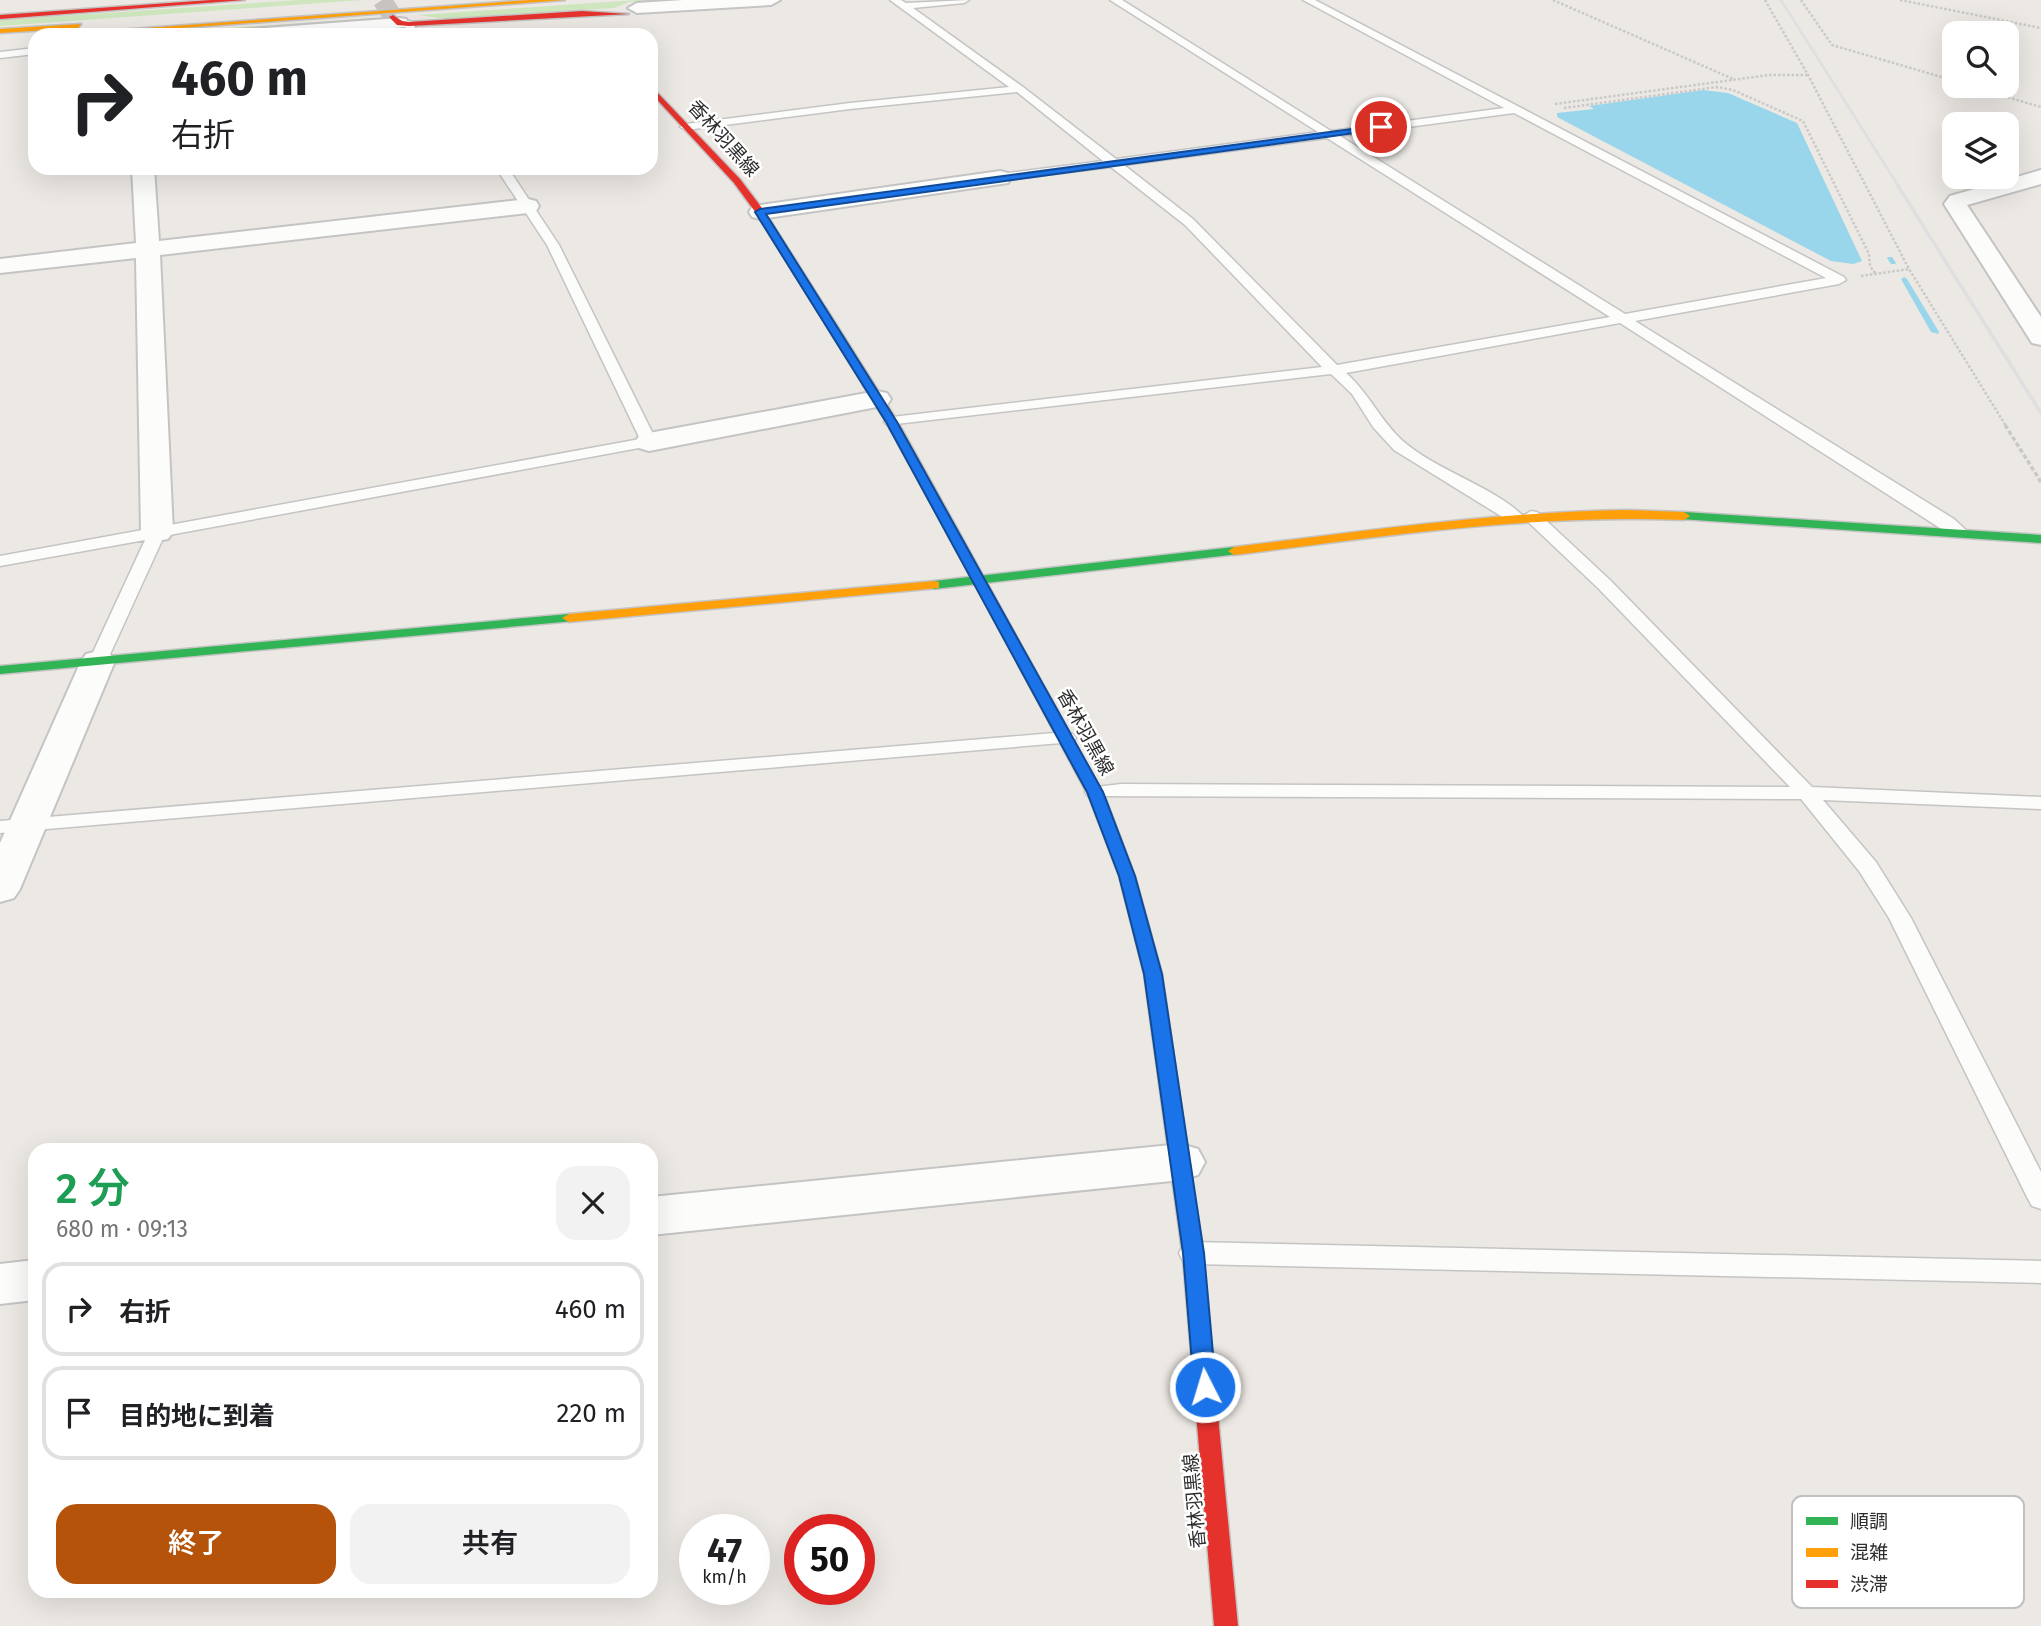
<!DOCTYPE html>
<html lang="ja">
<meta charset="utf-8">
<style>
:root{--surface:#fff;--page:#f2f2f2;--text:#202124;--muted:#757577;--line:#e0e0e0;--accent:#b45309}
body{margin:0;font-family:"Fira Sans","Noto Sans JP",sans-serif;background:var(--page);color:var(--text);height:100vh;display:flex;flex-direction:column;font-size:26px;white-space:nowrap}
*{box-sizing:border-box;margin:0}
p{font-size:23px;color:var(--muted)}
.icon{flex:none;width:38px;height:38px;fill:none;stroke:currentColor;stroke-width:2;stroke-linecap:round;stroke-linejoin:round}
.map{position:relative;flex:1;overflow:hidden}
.details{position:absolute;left:28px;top:1143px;width:630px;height:455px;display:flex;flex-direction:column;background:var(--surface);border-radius:21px;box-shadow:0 7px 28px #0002}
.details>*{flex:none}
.top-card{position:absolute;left:28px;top:28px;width:630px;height:147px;border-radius:21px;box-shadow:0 7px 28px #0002;background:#fff;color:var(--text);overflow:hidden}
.fabs{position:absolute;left:1942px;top:21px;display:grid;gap:14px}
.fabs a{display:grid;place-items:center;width:77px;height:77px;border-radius:14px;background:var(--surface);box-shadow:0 7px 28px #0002;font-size:35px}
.speed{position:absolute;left:679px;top:1514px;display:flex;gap:14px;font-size:35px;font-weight:700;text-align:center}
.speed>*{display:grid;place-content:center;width:91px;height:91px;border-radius:50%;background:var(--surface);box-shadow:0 7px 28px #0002;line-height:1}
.speed small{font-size:18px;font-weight:400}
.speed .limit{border:10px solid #d22;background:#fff;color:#111}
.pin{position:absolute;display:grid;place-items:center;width:60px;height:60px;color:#fff;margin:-30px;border:4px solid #fff;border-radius:50%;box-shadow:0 2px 7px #0007}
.me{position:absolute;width:77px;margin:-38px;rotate:355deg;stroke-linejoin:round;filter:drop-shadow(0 0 5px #0008)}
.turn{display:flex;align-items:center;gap:24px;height:147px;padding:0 28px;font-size:32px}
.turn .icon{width:91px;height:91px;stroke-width:2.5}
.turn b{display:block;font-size:49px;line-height:60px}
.round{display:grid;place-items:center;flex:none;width:74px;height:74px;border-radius:21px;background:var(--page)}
.head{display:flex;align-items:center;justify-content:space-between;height:119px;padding:0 28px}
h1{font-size:42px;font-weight:600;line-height:52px;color:#1e9e55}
.primary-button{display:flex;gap:14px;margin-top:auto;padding:14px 28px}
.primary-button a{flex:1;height:80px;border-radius:21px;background:var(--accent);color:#fff;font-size:28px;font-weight:600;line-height:80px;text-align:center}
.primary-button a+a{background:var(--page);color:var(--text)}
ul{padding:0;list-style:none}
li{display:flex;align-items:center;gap:21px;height:94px;margin:0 14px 10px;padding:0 14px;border:4px solid var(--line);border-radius:21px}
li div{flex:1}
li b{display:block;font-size:26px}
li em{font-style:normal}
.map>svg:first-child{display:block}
.green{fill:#cee6be}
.water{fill:#99d6ec}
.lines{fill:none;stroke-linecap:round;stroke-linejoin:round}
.stream{fill:#99d6ec;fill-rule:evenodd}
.secondary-tunnel{stroke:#c6c3c0;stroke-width:19;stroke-dasharray:19 10;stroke-linecap:butt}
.lane-casing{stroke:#c5c4c5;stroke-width:3}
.street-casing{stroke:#c5c4c5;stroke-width:4}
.fast-casing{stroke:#c5c4c5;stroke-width:3}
.slow-casing{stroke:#c5c4c5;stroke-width:3}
.jam-casing{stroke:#c5c4c5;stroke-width:3}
.path-far1{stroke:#c9c9c8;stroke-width:2.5;stroke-dasharray:2.5 2;stroke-linecap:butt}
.path{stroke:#c9c9c8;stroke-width:3.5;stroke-dasharray:4.5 2.5;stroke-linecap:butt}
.lane{fill:#fcfcfb;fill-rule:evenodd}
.street{fill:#fcfcfb;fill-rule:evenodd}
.fast{fill:#30b455;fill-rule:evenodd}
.slow{fill:#ff9f0a;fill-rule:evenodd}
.jam{fill:#e5322d;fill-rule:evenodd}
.rail-far1{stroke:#dfdfe1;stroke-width:2.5}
.rail{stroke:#dfdfe1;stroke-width:3.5}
.route{fill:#1a73e8;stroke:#114b97;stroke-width:2}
.labels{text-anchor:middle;stroke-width:5;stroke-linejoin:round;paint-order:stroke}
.street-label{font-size:19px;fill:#2e2e2e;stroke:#fff}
.key{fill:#fff;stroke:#c0c0c0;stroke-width:2}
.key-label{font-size:19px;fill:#2e2e2e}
</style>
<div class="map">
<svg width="2041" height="1626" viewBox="0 0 2041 1626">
<rect width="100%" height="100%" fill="#ece8e4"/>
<path class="green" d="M299,0H363L0,26V20Z
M638,0H739L629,2L614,8L446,19L418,15Z
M373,18L363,24L204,35H126Z"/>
<path class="water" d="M1703,90L1728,93L1797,123L1862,261L1853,264L1831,261L1557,117V113L1594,109L1589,106Z"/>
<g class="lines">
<path class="stream" d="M1888,257H1892L1896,263L1895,264H1891L1887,258Z
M1904,277L1907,279L1939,332L1938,334L1931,332L1901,279Z"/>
<path class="secondary-tunnel" d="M382,0L393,17
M647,2L651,0"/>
<g class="lane-casing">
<path id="lane" d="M890,0H901L906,3L969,0L964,3L913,8L1023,87L1116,159L1318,132L1110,0H1122L1331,131L1504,108L1303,0H1315L1844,277L1846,280L1839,284L1635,321L1954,519L1969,533L1966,537H1954L1620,323L1346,373C1369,393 1381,422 1404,442C1436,470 1494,487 1523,516L1531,511L1537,512L1610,580L1812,787L2041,797V809L1823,800L1876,862L1911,918L2041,1172V1209L2032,1206L2028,1199L1889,918L1859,871L1801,799L1088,796L1085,792L1088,788L1121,784L1790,787L1598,588L1523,517L1515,522L1509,521L1394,450L1373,427L1352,394L1331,374L887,425L884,422L892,417L1322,367L1185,225L1111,167L996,181V175L1000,174L1103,161L1017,92L850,109L686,130L680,127L686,124L850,103L1009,87ZM1514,113L1826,278L1625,314L1340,136ZM1327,138L1610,317L1337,365L1193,219L1124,165Z
M409,21L412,22L419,35H409L404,24Z
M35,48V54L0,58V52Z
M496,168H508L559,245L657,442L655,445L164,536L107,661L105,665H91L89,661L145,540L0,566V556L640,439L547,245Z
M1066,732L1073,734L1076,738L1073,742L0,833V821Z
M1193,1242L2041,1261V1283L1193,1264L1183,1261L1179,1253L1183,1245Z"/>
</g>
<g class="street-casing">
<path id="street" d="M683,0H780L771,5L637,13L628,8L637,3Z
M400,18L406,19L409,23L406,27L311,35H229L238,30Z
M132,168H154L159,241L528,199L536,201L539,206L536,211L528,213L160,255L173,532L168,539L157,541L146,539L141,532L136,258L0,273V259L136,243Z
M2041,170V184L1967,205L2041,317V345L2032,343L1944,204L1950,196Z
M1000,171L1008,173L1011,178L1008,183L760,219L752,217L749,212L752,207L760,205Z
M877,391L887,393L891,399L887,405L649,451L639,448L635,442L639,436L649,433Z
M98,651L110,654L115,661L20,889L14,898L0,902V843L81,661L86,654Z
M1181,1144L1198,1149L1205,1162L1198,1175L1181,1180L651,1235V1197Z
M35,1260V1300L0,1304V1264Z"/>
</g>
<g class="fast-casing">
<path id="fast" d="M1684,512L2041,535V543L1680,519L1678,516Z
M1234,547L1239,548V554L934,589L927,585L934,581Z
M569,614L574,615L576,618L574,621L0,674V666Z"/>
</g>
<g class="slow-casing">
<path id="slow" d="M530,0H565L85,35H49Z
M81,24L78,28L0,33V29Z
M818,308H826L898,422L964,541L963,544H953L952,541L886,422L817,310Z
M1628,510L1684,512L1690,516L1684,520C1532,514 1384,536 1234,555L1228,551L1234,547C1365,531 1495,512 1628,510Z
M934,581L939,582V588L569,622L562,618L569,614Z
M1097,792L1105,797L1135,876L1162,974L1203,1258L1200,1264L1193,1266L1186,1264L1183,1258L1144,974L1119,876L1089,797Z"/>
</g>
<g class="jam-casing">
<path id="jam" d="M211,0H245L0,19V15Z
M582,11L629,14L409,26L397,25L389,17L393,15L402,21L409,22Z
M651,86L740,179L765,212L827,310L826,312H818L756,213L734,183L651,93Z
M958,537L964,541L1105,797L1103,800H1091L1089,797L952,541Z
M1193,1250L1200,1252L1203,1258L1238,1626H1214L1183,1258L1186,1252Z"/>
</g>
<path class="path-far1" d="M1553,0L1733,79
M1765,0L1808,75L1909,269L2006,426
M1801,0L1832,45L1955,81
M1900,0L2041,28
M1969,86L2041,107
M1555,104L1769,75H1807
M1564,108L1717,87L1733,90L1803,121L1869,254L1870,266L1875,273
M1861,276L1909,269"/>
<path class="path" d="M2005,425L2041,482"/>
<use href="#lane" class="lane"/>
<use href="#street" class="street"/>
<use href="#fast" class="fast"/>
<use href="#slow" class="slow"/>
<use href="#jam" class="jam"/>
<path class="rail-far1" d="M1781,0L1899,187"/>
<path class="rail" d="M1898,186L2041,413"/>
</g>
<path class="route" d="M1381,125L1384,129L766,214L897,422L1103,792L1135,876L1162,974L1204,1253L1216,1387L1213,1393L1205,1396L1197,1393L1194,1387L1183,1253L1144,974L1119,876L1087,792L886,422L755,212L760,209Z"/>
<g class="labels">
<g class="street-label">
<text transform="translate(724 138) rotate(48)" y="7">香林羽黒線</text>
<text transform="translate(1086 732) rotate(61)" y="7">香林羽黒線</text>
<text transform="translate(1194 1501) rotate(-95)" y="7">香林羽黒線</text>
</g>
</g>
<rect x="1792" y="1496" width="232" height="112" rx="10" class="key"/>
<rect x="1806" y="1517" width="32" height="8" fill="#30b455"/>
<rect x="1806" y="1548" width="32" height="9" fill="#ff9f0a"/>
<rect x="1806" y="1580" width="32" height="8" fill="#e5322d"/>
<g class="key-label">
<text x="1850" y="1528">順調</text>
<text x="1850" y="1559">混雑</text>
<text x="1850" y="1591">渋滞</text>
</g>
</svg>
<div class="fabs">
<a><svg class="icon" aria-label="search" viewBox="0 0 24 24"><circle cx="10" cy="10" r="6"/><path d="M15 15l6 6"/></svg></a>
<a><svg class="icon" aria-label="layers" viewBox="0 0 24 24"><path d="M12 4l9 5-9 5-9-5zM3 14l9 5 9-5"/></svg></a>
</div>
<div class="speed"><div>47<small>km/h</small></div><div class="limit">50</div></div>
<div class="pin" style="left:1381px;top:127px;background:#d93025"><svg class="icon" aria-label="arrive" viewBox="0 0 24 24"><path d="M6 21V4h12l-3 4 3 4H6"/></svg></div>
<svg class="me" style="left:1205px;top:1387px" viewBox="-20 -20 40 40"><circle r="17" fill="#1a73e8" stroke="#fff" stroke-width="3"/><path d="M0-11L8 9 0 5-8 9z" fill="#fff"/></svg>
<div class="top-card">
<div class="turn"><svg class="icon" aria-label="right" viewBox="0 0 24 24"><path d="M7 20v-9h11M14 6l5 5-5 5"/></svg><div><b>460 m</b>右折</div></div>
</div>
<section class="details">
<div class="head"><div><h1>2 分</h1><p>680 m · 09:13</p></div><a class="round"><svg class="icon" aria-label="close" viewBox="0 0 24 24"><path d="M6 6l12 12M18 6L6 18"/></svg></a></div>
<ul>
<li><svg class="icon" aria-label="right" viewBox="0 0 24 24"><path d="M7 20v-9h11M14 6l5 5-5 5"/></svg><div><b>右折</b></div><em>460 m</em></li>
<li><svg class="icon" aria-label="arrive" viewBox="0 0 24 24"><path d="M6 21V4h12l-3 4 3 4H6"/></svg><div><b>目的地に到着</b></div><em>220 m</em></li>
</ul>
<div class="primary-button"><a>終了</a><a>共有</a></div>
</section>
</div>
